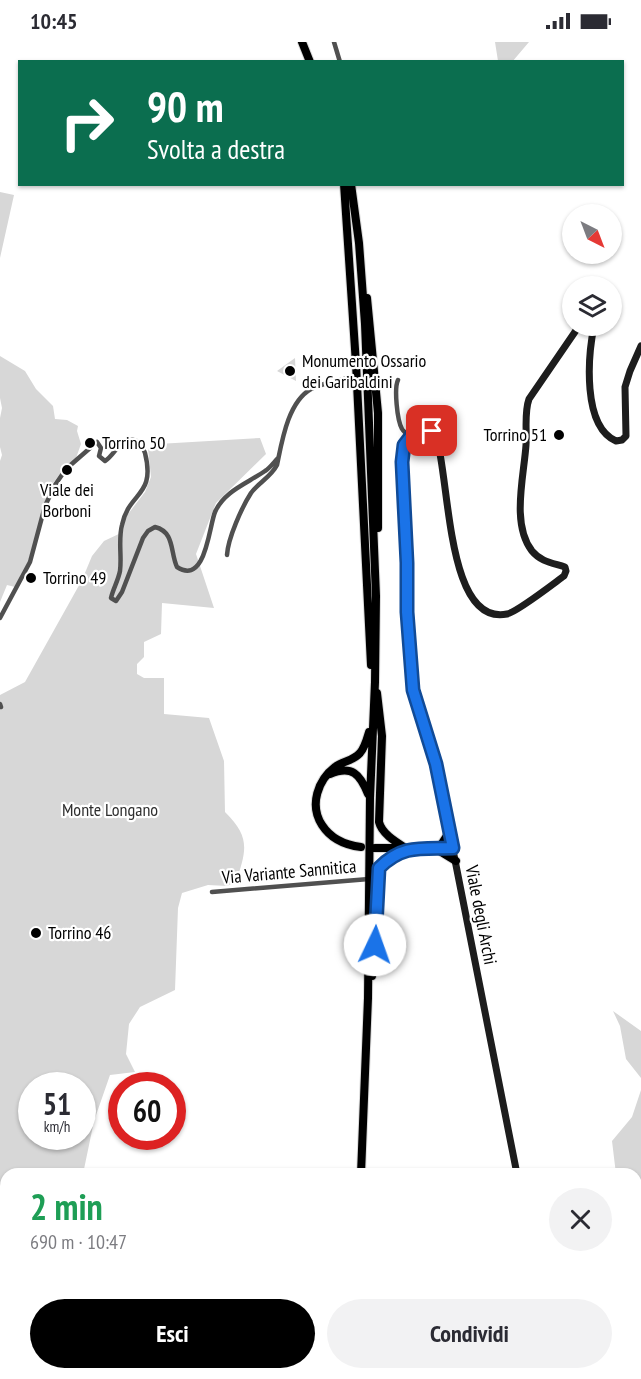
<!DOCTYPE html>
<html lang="it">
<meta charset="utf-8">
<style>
:root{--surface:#fff;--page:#f2f2f3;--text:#2b2b33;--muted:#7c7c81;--accent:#000}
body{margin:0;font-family:"PT Sans Narrow",sans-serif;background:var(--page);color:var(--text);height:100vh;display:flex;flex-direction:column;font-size:22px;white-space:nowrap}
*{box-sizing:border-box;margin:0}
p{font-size:20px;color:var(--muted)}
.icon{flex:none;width:33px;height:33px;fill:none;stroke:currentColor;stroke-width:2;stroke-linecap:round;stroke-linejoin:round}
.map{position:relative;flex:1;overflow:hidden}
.side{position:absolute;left:0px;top:1126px;width:642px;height:212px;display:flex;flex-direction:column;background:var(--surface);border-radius:18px 18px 0 0;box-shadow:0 2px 4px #0004}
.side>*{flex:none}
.top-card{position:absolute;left:18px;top:18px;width:606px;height:126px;border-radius:0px;box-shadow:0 2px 4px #0004;background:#0b6e4f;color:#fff;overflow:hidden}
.needle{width:39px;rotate:138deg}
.controls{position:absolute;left:562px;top:162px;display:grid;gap:12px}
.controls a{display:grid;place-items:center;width:60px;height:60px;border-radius:50%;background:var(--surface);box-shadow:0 2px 4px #0004;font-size:30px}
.speed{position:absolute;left:18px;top:1030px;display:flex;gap:12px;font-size:30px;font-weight:700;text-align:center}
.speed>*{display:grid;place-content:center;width:78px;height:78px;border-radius:50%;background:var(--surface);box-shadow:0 2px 4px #0004;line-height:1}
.speed small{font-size:15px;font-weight:400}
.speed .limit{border:9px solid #d22;background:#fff;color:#111}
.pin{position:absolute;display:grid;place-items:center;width:51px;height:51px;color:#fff;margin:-26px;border-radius:12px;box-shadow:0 3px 9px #0006}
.me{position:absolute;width:66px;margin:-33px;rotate:3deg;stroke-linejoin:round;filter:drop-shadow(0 0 4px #0008)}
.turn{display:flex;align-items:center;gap:21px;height:126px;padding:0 30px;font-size:27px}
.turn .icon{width:78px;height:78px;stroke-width:2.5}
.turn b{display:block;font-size:42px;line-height:51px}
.round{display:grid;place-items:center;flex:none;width:63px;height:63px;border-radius:32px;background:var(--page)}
.head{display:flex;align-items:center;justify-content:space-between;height:102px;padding:0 30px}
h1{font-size:36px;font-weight:800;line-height:45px;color:#1e9e55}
.action{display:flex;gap:12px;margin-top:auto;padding:12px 30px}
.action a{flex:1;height:69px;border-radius:36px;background:var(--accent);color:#fff;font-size:24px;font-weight:800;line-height:69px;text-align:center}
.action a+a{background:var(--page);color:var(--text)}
.status{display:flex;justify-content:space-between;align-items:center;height:42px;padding:0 30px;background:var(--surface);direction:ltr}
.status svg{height:16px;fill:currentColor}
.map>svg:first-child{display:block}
.green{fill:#d7d7d7;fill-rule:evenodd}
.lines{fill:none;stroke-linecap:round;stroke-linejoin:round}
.primary-casing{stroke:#dbdbdb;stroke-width:10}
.street{stroke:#505050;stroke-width:4.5}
.secondary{stroke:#1d1d1d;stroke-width:7}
.primary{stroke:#000;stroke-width:8}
.route-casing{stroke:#114b97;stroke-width:15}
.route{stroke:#1a73e8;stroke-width:10}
.poi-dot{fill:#000;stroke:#fff;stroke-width:2}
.labels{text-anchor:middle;stroke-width:4.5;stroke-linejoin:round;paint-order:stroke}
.poi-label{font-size:18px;fill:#000;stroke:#fff;text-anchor:start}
.park-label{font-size:18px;fill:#2e2e2e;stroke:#fff}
.street-label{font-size:18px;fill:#000;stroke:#fff}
</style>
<div class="status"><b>10:45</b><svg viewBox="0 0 49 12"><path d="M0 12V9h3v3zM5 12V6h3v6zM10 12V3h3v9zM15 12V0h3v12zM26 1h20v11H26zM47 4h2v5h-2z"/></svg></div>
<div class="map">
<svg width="641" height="1337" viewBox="0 0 641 1337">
<rect width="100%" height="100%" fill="#fff"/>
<path class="green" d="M495,0H529L512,20L498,19Z
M0,150L14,153L0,216Z
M0,314L25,329L36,347L53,364L55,377L67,378L78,384L77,389L81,402L76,416L65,425L51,444L48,460L40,478L28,520L15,545L7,543L0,560V419L2,413L0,405V376L2,366L0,356Z
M295,316L296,339L277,329Z
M260,396L266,412L216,461L196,512L214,566L162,561L161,592L144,600V615L137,622V632L144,636H164V672L209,676L224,719L225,770C250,795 247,807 236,840L227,844L208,843L182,851L178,866L175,948L140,965L129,982L126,1012L135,1030L110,1033L94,1079L83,1132H6V1332H44L41,1337H0V653L25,640L82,538L92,514L104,499L123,490L125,476L145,450L151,435L148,407L158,402ZM32,1044H82V1095H32Z
M613,969L641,989V1036L626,1017L620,984Z
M641,1048V1174L636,1177V1132H616L612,1099L632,1075Z"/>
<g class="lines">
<g class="primary-casing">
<path id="primary" d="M302,0L310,20
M344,142L356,322L371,623
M351,142L359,201L365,282L376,554L375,640L370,756L368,956L361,1132
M367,256L378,371V486
M377,651L382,694L379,780C382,792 396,800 407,807
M330,732C352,723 360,732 368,752
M361,805C344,803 331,797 322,783C309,763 318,738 335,725C343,719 353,719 360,711C365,705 367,697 369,690
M375,806H453
M435,806L441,803L450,789
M438,808L456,819
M372,934L378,829L381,823L407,807
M348,1337L349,1332"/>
</g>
<path class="street" d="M334,0L340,20
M398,338C394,346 397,378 402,387C402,388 408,393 409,394
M227,513C228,496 242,465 251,451C258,441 271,435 277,423C282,399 288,360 311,347C325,340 342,338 357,334
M0,576L30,520L45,464L55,443L66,427L97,400L101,406L99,414L105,419C115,413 120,395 134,398C140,399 143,405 145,411C156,455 129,449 122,483C118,498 122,514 120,529C118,539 113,547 111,556L116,559L122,550L143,496L148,489L155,485C175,490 170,510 177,525C206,544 209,484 215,470C224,449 248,441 265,429C270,426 274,420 278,416
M0,662L1,665
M212,850L369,837"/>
<path class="secondary" d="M594,284C588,314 582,384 616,399L622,398L626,394L625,345L630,329L641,304
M517,1132L436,722L413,648L410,629L402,420L404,403L409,394L414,390L423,387L434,391C451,424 443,585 507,572C517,570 553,542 564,534L566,529L565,525C553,521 541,520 532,509C511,482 524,434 526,403C527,388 524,371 529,357L579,284
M556,1332L557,1337"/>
<use href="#primary" class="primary"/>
</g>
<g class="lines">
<g class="route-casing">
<path id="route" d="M375,903L379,826C403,802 422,807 453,806L436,722L413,648L407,570V521L402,420L404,403L414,390L421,387L432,389"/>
</g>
<use href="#route" class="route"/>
</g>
<g class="poi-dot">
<circle cx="290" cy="329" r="6"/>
<circle cx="559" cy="393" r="6"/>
<circle cx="90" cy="401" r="6"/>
<circle cx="67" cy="428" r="6"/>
<circle cx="31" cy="536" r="6"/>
<circle cx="36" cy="891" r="6"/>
</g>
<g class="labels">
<g class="poi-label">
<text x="302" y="325">Monumento Ossario<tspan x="302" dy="21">dei Garibaldini</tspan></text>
<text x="547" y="399" text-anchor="end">Torrino 51</text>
<text x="102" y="407">Torrino 50</text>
<text x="67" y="454" text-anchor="middle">Viale dei<tspan x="67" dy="21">Borboni</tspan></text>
<text x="43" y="542">Torrino 49</text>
<text x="48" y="897">Torrino 46</text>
</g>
<g class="park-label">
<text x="110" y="774">Monte Longano</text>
</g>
<g class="street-label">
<text transform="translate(289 830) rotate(-5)" y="6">Via Variante Sannitica</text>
<text transform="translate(481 873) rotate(79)" y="6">Viale degli Archi</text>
</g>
</g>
</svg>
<div class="controls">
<a><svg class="needle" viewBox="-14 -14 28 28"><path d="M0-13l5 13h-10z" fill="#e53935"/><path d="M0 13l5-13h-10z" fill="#7c7c81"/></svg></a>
<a><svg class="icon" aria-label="layers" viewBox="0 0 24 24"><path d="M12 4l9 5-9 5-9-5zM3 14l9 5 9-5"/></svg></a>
</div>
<div class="speed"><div>51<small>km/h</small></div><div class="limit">60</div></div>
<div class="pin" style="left:432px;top:389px;background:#d93025"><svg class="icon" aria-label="arrive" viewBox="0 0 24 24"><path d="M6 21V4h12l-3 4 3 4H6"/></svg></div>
<svg class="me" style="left:375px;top:903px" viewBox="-20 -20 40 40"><circle r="19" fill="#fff"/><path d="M0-13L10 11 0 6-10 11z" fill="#1a73e8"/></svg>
<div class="top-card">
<div class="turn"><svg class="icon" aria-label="right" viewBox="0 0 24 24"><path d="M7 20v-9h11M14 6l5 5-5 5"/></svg><div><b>90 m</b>Svolta a destra</div></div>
</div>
<section class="side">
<div class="head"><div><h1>2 min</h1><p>690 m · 10:47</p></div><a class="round"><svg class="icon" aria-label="close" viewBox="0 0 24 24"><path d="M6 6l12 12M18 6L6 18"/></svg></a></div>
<div class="action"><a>Esci</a><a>Condividi</a></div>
</section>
</div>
